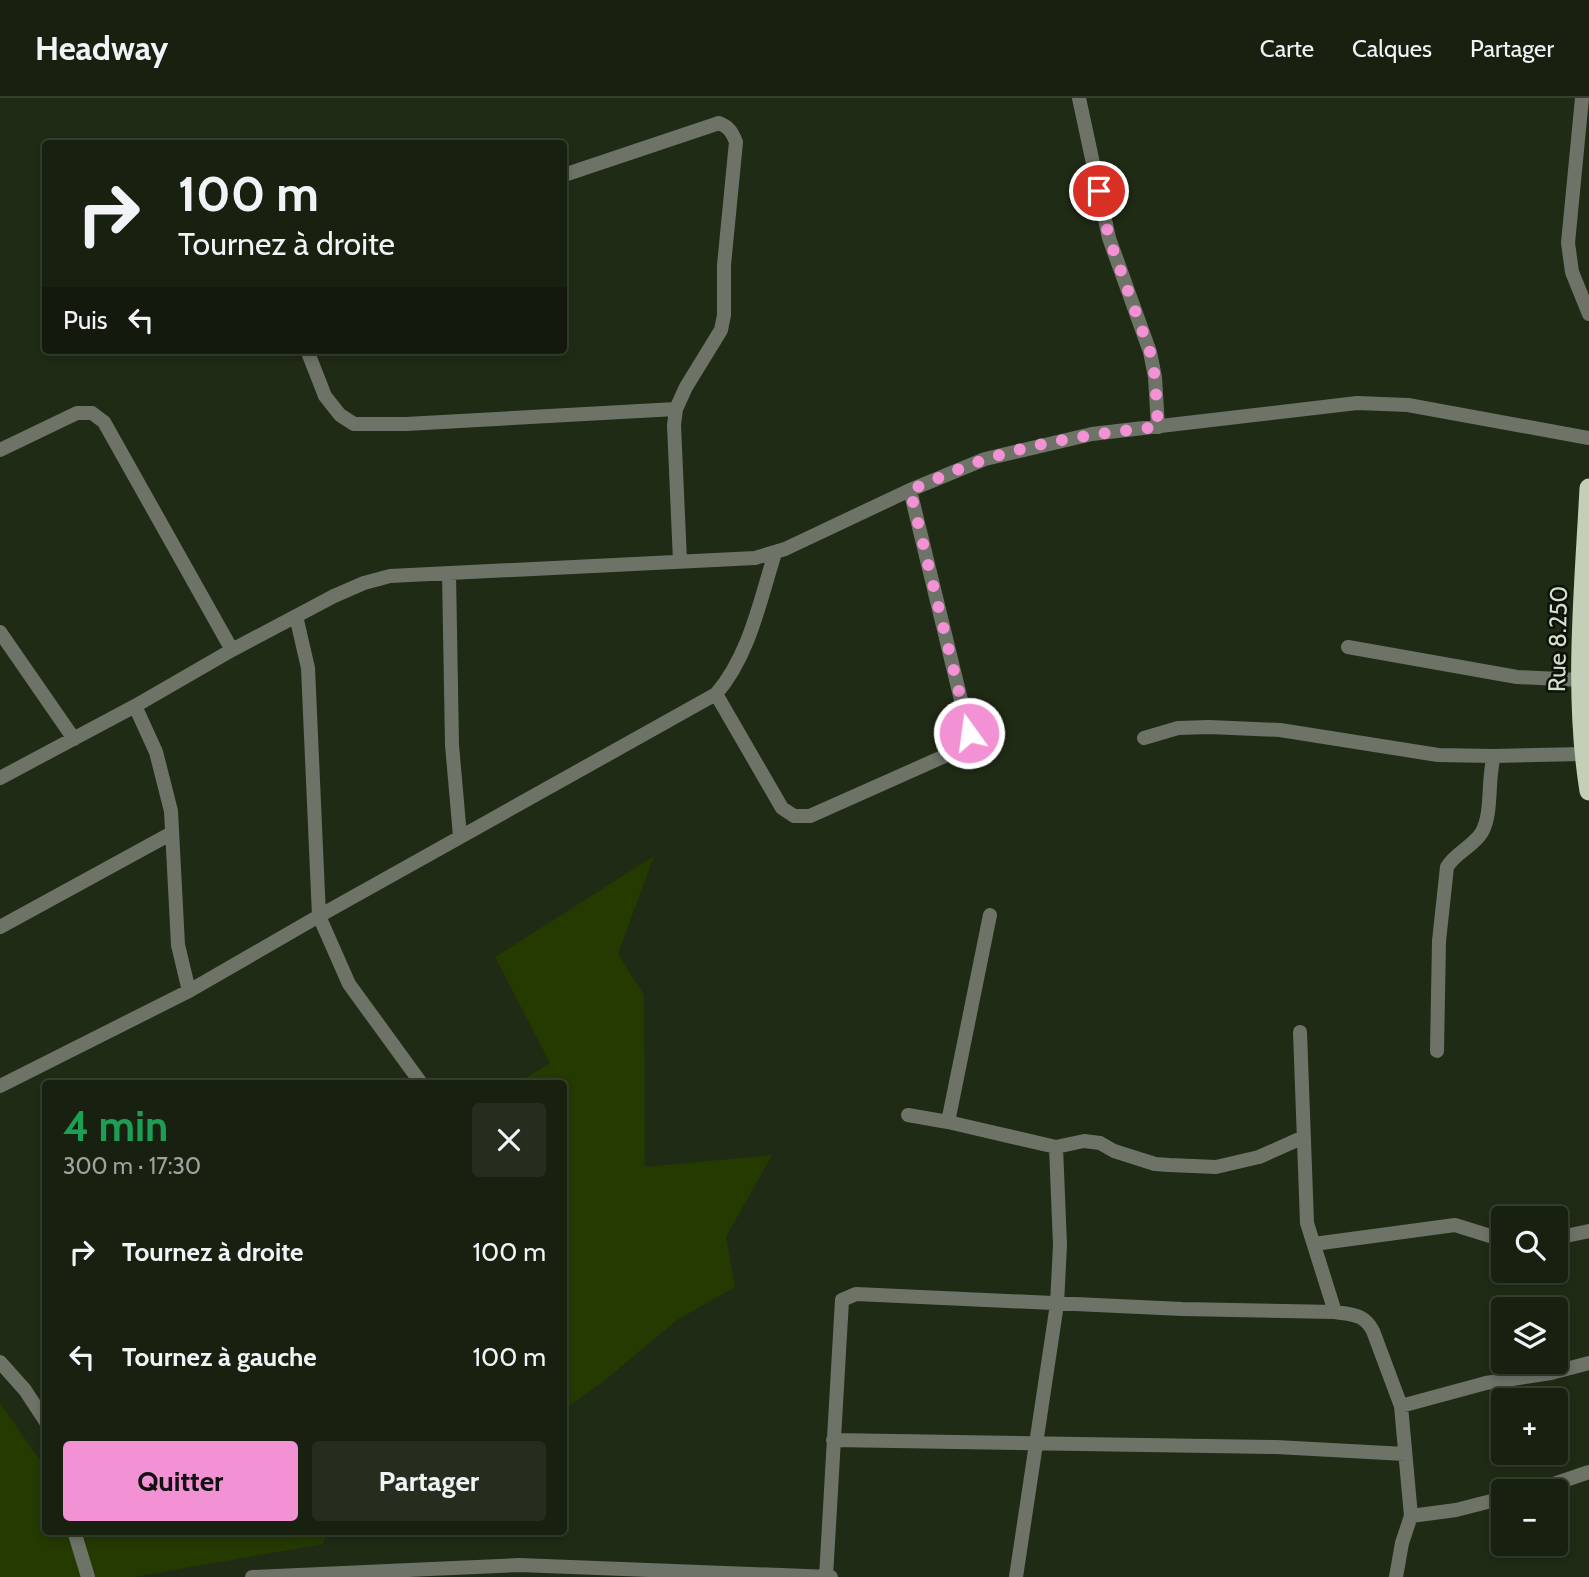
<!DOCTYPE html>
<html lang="fr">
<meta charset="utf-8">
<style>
:root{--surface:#182010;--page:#252d1e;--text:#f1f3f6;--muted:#9fa39f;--line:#363e30;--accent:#f391d5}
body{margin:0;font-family:Cabin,sans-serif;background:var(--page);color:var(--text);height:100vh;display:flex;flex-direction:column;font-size:26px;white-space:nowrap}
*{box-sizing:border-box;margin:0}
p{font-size:23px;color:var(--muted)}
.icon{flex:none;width:38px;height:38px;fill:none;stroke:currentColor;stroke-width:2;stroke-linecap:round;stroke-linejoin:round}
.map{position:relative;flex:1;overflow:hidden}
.drawer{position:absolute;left:42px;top:982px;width:525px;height:455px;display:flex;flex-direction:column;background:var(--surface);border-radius:7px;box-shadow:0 4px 10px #0003,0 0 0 2px var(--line)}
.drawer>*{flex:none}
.top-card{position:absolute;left:42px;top:42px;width:525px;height:214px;border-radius:7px;box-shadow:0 4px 10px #0003,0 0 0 2px var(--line);background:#182010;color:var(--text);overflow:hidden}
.tools{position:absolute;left:1491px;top:1108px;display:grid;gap:14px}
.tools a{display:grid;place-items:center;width:77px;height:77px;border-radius:7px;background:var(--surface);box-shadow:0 4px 10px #0003,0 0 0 2px var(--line);font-size:35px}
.pin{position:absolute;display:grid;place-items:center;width:60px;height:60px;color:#fff;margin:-30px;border:4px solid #fff;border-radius:50%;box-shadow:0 2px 7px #0007}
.me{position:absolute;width:77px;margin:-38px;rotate:346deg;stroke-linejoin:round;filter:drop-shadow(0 0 5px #0008)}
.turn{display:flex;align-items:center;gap:24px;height:147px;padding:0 21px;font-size:32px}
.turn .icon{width:91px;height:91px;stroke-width:2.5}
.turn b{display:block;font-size:49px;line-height:60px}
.then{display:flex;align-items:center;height:66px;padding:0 21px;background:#0003;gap:14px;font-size:26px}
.round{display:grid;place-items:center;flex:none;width:74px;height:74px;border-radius:7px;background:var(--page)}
.summary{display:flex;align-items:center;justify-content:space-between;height:119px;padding:0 21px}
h1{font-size:42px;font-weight:700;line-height:52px;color:#1e9e55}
.button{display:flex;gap:14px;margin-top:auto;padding:14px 21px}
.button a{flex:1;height:80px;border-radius:7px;background:var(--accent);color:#111;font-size:28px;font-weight:700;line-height:80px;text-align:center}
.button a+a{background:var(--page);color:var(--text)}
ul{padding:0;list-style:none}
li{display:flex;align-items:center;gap:21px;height:105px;padding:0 21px}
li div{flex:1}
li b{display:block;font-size:26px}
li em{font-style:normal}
header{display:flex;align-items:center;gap:42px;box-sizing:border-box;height:98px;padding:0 35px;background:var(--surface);border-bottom:2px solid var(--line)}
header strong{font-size:33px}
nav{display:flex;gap:38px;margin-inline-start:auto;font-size:24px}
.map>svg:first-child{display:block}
.green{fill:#243a01}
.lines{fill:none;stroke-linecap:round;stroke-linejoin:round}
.minor{stroke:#6e7368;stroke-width:14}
.tertiary{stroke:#6e7368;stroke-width:14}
.trunk{stroke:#c3d0b7;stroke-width:19}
.route{stroke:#f391d5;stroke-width:12;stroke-dasharray:0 21.6}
.labels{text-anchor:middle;stroke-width:5;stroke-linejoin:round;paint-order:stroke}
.street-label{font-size:24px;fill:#d7dfd1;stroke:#0d1208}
</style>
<header>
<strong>Headway</strong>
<nav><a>Carte</a><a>Calques</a><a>Partager</a></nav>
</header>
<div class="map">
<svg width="1589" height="1479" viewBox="0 0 1589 1479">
<rect width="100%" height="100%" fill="#202b15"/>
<path class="green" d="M654,758L618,856L644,897L645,1069L772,1057L726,1139L735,1189L677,1222L605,1282L564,1312V985H518L550,965L495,859Z
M0,1305L39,1361L45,1359L46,1433H327L323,1446L134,1479H0Z"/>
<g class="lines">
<path class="minor" d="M1079,0L1109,140L1150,254L1155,279L1158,329
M564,77L719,25C729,29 732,34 736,44L724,167V217L721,232L686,289L676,311L674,327L680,463
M307,252L325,298L340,317L354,326H406L676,311
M0,352L77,315H92L104,324L232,552
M449,475L452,647L460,738
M296,518L308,570L319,818L716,596C749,558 760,503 775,455
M0,534L74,641
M1348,549L1517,579L1580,582
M716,596L782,710L794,718H810L956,653L966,644L969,635L910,392
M135,608L156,654L171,713L178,847L189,893
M1144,640L1178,630L1209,629L1280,632L1438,657L1494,658L1583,656
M0,680L135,608L232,552L334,498L364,485L390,478L755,460L785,451L910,392L985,361L1092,336L1357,305L1408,307L1589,340
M0,829L172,735
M1300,934L1307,1125L1335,1214
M1437,953L1439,843L1447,769C1455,755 1474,748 1482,734C1493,714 1487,681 1494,658
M0,988L189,893L319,818L349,886L421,985
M908,1017L948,1024L1056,1049L1084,1043L1100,1045L1114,1053L1155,1066L1169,1067L1216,1069L1259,1059L1304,1039
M948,1024L990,817
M1556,1140L1589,1133
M1314,1146L1455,1127L1503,1142
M0,1264L25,1292L46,1324
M1401,1308L1486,1285L1551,1275L1589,1265
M833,1342L1276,1349L1405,1356
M1533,1393L1589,1374
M74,1433L88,1479
M252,1479L519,1467L831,1479
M826,1479L842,1202L856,1196L1182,1211L1335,1214C1354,1217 1364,1216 1373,1233L1401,1308L1411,1418
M1016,1479L1057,1206L1060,1147L1056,1049
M1396,1479L1402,1445L1411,1418L1456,1412L1503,1400"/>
<path class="tertiary" d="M1582,0L1568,145L1572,174L1589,216"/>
<path class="trunk" d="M1589,390C1584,490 1573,593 1589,693"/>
</g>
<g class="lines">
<path class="route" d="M969,635L910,392C935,382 959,370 984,362C1040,343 1100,335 1158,329L1155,279L1150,254L1109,140L1099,93"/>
</g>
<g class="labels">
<g class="street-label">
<text transform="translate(1558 541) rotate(-89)" y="8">Rue 8.250</text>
</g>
</g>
</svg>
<div class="tools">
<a><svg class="icon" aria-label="search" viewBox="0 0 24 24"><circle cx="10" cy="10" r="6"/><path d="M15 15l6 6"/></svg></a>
<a><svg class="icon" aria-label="layers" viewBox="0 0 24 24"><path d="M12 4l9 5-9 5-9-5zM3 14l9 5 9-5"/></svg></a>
<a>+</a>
<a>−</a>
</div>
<div class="pin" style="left:1099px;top:93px;background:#d93025"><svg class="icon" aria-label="arrive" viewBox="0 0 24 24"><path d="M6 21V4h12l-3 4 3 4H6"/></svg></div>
<svg class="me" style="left:969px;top:635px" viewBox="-20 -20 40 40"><circle r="17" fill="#f391d5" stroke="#fff" stroke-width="3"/><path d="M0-11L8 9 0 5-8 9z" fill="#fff"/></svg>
<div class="top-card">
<div class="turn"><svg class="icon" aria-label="right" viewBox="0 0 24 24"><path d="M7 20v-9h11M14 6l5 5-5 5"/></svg><div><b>100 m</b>Tournez à droite</div></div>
<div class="then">Puis<svg class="icon" aria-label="left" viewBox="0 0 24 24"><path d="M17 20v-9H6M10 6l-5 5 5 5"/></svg></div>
</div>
<section class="drawer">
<div class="summary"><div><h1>4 min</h1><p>300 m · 17:30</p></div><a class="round"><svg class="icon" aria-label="close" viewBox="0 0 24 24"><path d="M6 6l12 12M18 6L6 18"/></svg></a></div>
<ul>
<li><svg class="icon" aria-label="right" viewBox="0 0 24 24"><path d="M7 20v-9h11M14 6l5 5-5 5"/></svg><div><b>Tournez à droite</b></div><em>100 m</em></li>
<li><svg class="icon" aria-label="left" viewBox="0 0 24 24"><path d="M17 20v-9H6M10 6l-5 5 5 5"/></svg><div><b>Tournez à gauche</b></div><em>100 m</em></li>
</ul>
<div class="button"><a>Quitter</a><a>Partager</a></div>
</section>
</div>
